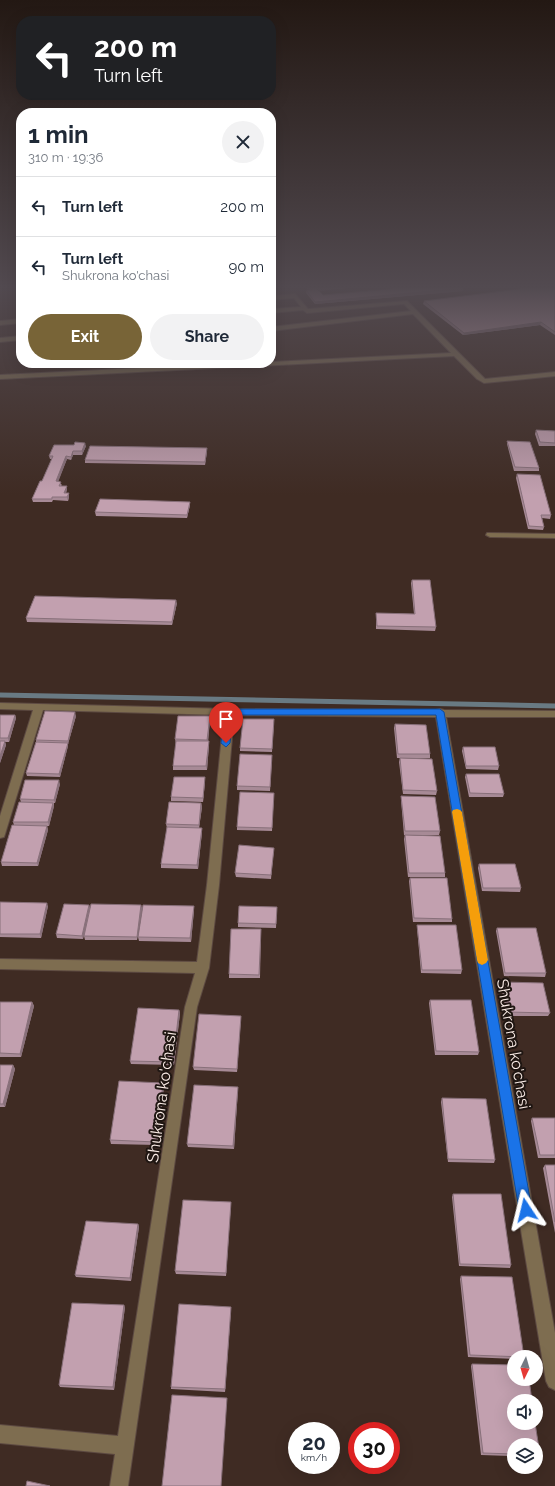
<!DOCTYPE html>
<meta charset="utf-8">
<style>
:root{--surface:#fff;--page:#f2f2f3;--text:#1f2937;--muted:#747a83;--line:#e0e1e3;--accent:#786437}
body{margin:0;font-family:Raleway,sans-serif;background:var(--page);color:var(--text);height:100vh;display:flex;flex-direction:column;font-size:15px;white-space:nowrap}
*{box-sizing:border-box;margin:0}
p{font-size:13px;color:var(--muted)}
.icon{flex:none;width:22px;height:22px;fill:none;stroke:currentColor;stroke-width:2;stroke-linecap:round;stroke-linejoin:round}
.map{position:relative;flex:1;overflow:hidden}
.side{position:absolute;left:16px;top:108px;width:260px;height:260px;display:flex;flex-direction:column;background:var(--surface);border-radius:16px;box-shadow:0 4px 16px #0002}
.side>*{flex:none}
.hud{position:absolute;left:16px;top:16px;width:260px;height:84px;border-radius:16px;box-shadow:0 4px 16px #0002;background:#202124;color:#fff;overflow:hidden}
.needle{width:26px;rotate:185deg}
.buttons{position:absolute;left:507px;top:1350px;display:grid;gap:8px}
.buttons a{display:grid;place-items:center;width:36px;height:36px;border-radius:50%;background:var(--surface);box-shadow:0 4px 16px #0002;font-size:20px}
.speed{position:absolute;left:288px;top:1422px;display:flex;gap:8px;font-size:20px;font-weight:700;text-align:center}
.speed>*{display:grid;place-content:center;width:52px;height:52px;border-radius:50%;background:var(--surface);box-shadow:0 4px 16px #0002;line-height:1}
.speed small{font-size:10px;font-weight:400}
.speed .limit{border:6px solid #d22;background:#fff;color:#111}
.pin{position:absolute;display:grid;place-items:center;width:34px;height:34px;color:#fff;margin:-41px -17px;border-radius:50% 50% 50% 0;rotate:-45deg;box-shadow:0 0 4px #0007}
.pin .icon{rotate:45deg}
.me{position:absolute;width:44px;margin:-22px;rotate:350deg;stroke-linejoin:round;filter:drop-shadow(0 0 3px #0008)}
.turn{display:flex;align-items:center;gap:14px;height:84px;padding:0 12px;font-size:18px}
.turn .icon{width:52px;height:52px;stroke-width:2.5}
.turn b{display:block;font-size:28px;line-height:34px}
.round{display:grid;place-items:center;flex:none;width:42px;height:42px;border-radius:21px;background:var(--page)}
.summary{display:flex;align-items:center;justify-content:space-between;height:68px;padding:0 12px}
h1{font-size:24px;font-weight:700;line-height:30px}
.primary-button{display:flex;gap:8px;margin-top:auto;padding:8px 12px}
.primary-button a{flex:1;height:46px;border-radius:24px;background:var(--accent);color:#fff;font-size:16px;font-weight:700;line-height:46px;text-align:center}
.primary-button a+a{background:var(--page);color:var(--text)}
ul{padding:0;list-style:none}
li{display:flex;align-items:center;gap:12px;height:60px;padding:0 12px;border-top:1px solid var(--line)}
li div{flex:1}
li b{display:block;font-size:15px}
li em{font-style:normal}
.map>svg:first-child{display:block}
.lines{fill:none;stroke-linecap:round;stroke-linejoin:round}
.stream{stroke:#697a83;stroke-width:5}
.minor-casing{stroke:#5d4a42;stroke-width:2}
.minor{fill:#7e6d50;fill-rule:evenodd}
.wall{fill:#a78a96}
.shaded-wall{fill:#88707a}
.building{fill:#c2a0af;stroke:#88707a}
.route{fill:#1a73e8;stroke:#114b97}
.slow{fill:#f59e0b}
.labels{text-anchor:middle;stroke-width:4;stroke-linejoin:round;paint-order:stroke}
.near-street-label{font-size:16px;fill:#f9ebe5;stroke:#1f1612}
</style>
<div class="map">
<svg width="555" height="1486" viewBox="0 0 555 1486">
<rect width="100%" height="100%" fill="#3f2b23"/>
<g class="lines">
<path class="stream" d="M0,695L555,706"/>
<g class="minor-casing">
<path id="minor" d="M295,294L308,309L407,301L485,379L555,372V376L484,383L477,379L454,356L0,379V375L243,363H271V362L451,353L413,314L271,331V327L411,311L404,304L307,313L303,310L271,313V309L301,307L294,298L271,300V296Z
M21,319V323L0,325V321Z
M21,336V340L0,342V338Z
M487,533L555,534V538L490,537L486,535Z
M0,703L229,709L436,710L440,709L444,710L555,711V717H446L555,1333V1390L549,1387L546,1381L436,717L234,715L219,885L209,968L197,1007L128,1486H110L115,1454L0,1443V1425L118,1436L185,1007L195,973L0,969V959L197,962L207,885L224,715L43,710L5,834L4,837L0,838V816L33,710L0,709Z"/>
</g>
<use href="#minor" class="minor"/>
</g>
<path class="wall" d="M306,287H346V288L319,291L323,295L463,291L315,304L306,293V290H309Z
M555,287V335L540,325L463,335L423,304L424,301Z
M536,430L555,431V446H539L535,434Z
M507,441L539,468V471H514L507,444Z
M86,446L82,455H73L71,460L67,459L58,481L62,485L61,486L67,489L66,493H69V497L68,501L53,500L52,502H33L32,499L42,481L52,459H50L49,456Z
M207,451L205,465L85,463V460Z
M517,474L551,515L550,519L542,518L544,527L543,530L528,529L516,478Z
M190,502V505L187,518L96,516L95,512Z
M412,580L436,627L435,631L376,629V613L414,614L411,583Z
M177,603L172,625L27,622L26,618Z
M0,715H15L16,718L9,742H5L6,745L0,763Z
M76,716L68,744V746L60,777L27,776L26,773L36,742V740Z
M210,716V719L208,741L209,745L207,770H173V766L176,743L175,739Z
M274,723L272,752L240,751V748Z
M395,724L430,754V758H397L394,728Z
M463,747L499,766L498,770L466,769L462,751Z
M400,758L437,791L436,795L403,794L399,762Z
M272,759L270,791L237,790V786Z
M466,774L504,794L503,797H469L465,777Z
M205,781L203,802L171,801V797Z
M60,784L55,803H54V806L49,826H47L48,830L38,866H2L1,862L14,825L13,822L21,802L20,799Z
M274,793L272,831L237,830V827Z
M401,796L440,831L439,835H404L401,800Z
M201,803L202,807L199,828H202V832L198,869L161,868V864L167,828L166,824Z
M405,835L445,873V877H408L404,839Z
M274,848L271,879L236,877L235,873Z
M479,864L521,888L520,892L482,891L478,868Z
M410,878L452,919V922H413L409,881Z
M0,902L48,906L41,938L0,937Z
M89,905L90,908L141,905L142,909L137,940H85L84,936L89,913L83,939L57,938L56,934Z
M194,906V910L191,942L139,941L138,937Z
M277,907L276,928L238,927V923Z
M417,925L462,970L461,974L421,973L417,928Z
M497,928L546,973L545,977L504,976L496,931Z
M261,929L260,978H229V974Z
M502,982L550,1013L548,1016H507L501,986Z
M430,1000L479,1052L478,1055H435L429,1003Z
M0,1002H32L34,1006L21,1057H0Z
M179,1010L180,1013L174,1065L131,1064L130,1061Z
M241,1016L237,1072L194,1070L193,1067Z
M0,1065H13L15,1069L5,1107H0Z
M163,1083L164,1086L157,1145L111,1144L110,1140Z
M238,1087L234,1149L188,1147L187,1144Z
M442,1098L495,1160L494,1163L448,1162L441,1102Z
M532,1118H555V1158H538L531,1121Z
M545,1165H555V1233L543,1168Z
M453,1194L511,1265L510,1268L459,1266L452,1197Z
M231,1202L226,1276L176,1274L175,1271Z
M138,1224L139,1227L131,1281L76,1277L75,1275Z
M461,1276L524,1357H514V1359L468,1357L460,1279Z
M125,1307L114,1390L60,1387L59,1385Z
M231,1309L225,1392L171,1389V1387Z
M472,1364L514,1365V1379H529L532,1401H514V1423H535L540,1455L538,1456H536V1445H514V1456L481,1455L471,1366Z"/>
<path class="shaded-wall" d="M335,287H346V288L317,291V289Z
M463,288V291L315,304V302Z
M541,322L540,325L463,335L464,333Z
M85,443L86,446L82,455V451Z
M207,448V451L205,465V462Z
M73,451V455L71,460V457Z
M66,456L67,459L57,485L56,481Z
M67,486V489L65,497L64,493Z
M69,493V497L68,501L67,497Z
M190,502V505L187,518V515Z
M176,600L177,603L172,625V622Z
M75,712L76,716L68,744V741Z
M15,715L16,718L9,742L8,738Z
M210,716V719L208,743L207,740Z
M5,741L6,745L0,763V756Z
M209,741V745L207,770L206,766Z
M68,743V746L60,777L59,774Z
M205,777V781L203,802V798Z
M59,780L60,784L55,803L54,800Z
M53,803L54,806L49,826L48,822Z
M201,803L202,807L199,828V825Z
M47,826L48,830L38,866L37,863Z
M202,828V832L198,869L197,865Z
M47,903L48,906L41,938L40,934Z
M89,905L90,908L83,939L82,936Z
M141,905L142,909L137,940V937Z
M194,906V910L191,942L190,938Z
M32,1002L34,1006L21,1057L20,1054Z
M179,1010L180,1013L174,1065L173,1062Z
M241,1016V1019L237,1072V1069Z
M13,1065L15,1069L5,1107L3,1104Z
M163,1083L164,1086L157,1145L156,1142Z
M238,1087V1090L234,1149L233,1146Z
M231,1202V1205L226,1276V1273Z
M138,1224L139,1227L131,1281L130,1278Z
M124,1305L125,1307L114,1390L113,1387Z
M231,1307V1309L225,1392V1389Z"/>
<path class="building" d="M309,287H335L317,289L323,295L413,287H462L463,288L315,302L306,290H312Z
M535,287H555V332L541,322L464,333L424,301Z
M536,430L555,431V443L540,442Z
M507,441L530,442L539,468L515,467Z
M75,442L85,443L82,451H73L71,457L66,456L56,481L61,482L59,486H67L64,493H69L67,497H52V499H32L40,481H42L53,456H49L54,445H74Z
M90,446L207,448L205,462L85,460Z
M517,474L540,475L551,515H541L544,527L529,526Z
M100,499L190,502L187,515L95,512Z
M412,580H430L436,627L377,626L376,613L415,614Z
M35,596L176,600L172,622L26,618Z
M45,711L75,712L68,741L36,740Z
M0,715H15L8,738H0Z
M178,716H210L207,740L175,739Z
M243,719H274L272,749L240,748Z
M395,724L426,725L430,754H398Z
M0,741H5L0,756Z
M176,741H209L206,766H173Z
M36,742L68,743L59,774L26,773Z
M463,747H495L499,766H466Z
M240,754L272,755L270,787L237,786Z
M400,758L432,759L437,791L403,790Z
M466,774H499L504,794L470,793Z
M174,777H205L203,798L171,797Z
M25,780H59L54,800L20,799Z
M240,792L274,793L272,828L237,827Z
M401,796L435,797L440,831H405Z
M19,802L53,803L48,822H13Z
M169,802L201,803L199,825L166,824Z
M12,825L47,826L37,863L1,862Z
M167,827L202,828L197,865L161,864Z
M405,835L440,836L445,873H409Z
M239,845L274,848L271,875L235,873Z
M479,864H515L521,888H483Z
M410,878H447L452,919L414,918Z
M0,902L47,903L40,934H0Z
M64,904L89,905L82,936L56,934Z
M91,904L141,905L137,937L84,936Z
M143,905L194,906L190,938L138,937Z
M239,906L277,907L276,924L238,923Z
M417,925H456L462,970H422Z
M497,928H536L546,973H505Z
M231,929H261L259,975L229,974Z
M502,982L543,983L550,1013L508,1012Z
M430,1000H471L479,1052L436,1051Z
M0,1002H32L20,1054L0,1053Z
M138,1008L179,1010L173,1062L130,1061Z
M199,1014L241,1016L237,1069L193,1067Z
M0,1065H13L3,1104H0Z
M119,1081L163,1083L156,1142L110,1140Z
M194,1085L238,1087L233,1146L187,1144Z
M442,1098L486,1099L495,1160L448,1159Z
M532,1118H555V1155H540Z
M545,1165H555V1222Z
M453,1194H501L511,1265L460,1264Z
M183,1200L231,1202L226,1273L175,1271Z
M86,1221L138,1224L130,1278L75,1275Z
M461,1276L512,1277L524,1357L470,1355Z
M72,1303L124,1305L113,1387L59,1385Z
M179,1304L231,1307L225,1389L171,1387Z
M472,1364L514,1365V1379H529L532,1401H514V1423H535L540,1455H536V1445H514V1454L483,1453Z
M172,1395L227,1398L221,1486H162Z
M27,1481L50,1486H26Z"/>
<linearGradient id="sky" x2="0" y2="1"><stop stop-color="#231813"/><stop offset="0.58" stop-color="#524a50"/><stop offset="1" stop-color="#524a50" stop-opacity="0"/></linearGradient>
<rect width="555" height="495" fill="url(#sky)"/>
<path class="route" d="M229,709H440L444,712L532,1210L530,1215L526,1217L521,1215L519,1210L436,715H233L230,743L226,747L221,743L224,712Z"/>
<path class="slow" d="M457,809L460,810L462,812L488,960L486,963L482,965L478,963L477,960L452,812L453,810Z"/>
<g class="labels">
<g class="near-street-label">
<text transform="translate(514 1044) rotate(80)" y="6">Shukrona ko'chasi</text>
<text transform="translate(161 1097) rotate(-82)" y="6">Shukrona ko'chasi</text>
</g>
</g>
</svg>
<div class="buttons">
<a><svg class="needle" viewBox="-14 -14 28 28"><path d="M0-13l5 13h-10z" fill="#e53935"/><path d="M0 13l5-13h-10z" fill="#747a83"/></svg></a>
<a><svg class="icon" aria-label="sound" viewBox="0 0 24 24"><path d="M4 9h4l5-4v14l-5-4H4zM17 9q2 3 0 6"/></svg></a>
<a><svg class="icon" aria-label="layers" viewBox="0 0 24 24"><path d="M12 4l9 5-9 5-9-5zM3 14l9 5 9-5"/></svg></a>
</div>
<div class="speed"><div>20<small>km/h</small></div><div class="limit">30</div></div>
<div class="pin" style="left:226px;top:743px;background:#d93025"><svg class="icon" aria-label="arrive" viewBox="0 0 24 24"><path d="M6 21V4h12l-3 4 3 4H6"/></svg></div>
<svg class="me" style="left:526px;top:1210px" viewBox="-20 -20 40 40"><path d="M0-17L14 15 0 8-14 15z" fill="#1a73e8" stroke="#fff" stroke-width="4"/></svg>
<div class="hud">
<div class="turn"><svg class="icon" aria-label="left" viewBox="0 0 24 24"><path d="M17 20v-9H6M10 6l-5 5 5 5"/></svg><div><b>200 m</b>Turn left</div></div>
</div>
<section class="side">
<div class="summary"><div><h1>1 min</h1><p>310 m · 19:36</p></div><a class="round"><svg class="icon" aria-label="close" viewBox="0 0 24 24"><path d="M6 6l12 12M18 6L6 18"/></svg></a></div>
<ul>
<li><svg class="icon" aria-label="left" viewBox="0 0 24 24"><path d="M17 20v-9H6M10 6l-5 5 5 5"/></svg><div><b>Turn left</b></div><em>200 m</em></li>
<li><svg class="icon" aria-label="left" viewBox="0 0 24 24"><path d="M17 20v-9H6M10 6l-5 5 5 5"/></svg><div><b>Turn left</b><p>Shukrona ko'chasi</p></div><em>90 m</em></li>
</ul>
<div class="primary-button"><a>Exit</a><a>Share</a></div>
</section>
</div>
